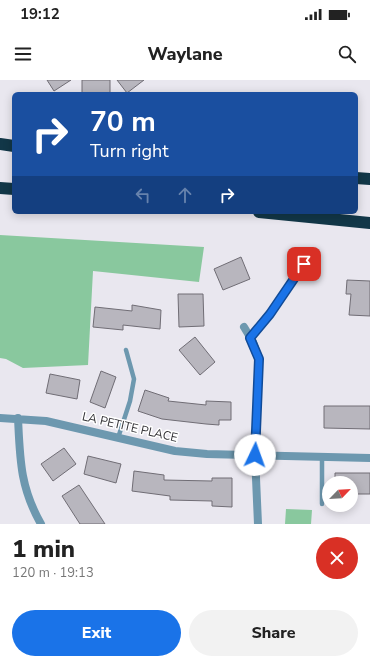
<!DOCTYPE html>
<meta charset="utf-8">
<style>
:root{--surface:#fff;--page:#f2f2f2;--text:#222;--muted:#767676;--accent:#1a73e8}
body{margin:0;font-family:"Nunito Sans",sans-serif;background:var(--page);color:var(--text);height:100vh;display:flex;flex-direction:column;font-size:15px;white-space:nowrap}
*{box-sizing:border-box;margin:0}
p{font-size:13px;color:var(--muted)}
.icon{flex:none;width:22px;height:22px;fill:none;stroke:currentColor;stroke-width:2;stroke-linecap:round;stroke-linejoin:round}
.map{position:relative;height:444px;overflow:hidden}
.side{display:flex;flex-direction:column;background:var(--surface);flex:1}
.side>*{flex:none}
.top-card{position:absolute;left:12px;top:12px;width:346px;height:122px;border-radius:6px;box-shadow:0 2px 10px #0003;background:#1a4fa0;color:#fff;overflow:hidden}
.needle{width:26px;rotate:65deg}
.buttons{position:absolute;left:322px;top:396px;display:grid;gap:8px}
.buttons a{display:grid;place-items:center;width:36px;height:36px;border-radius:50%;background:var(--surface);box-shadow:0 2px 10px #0003;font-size:20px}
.pin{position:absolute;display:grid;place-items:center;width:34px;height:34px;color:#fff;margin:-17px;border-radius:8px;box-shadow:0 2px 6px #0006}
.me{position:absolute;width:44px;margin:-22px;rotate:3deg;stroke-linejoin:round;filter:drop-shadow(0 0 3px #0008)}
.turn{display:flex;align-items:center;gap:14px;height:84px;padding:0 12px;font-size:18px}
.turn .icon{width:52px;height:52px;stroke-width:2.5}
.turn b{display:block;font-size:28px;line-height:34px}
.lanes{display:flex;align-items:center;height:38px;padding:0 12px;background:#0003;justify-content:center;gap:20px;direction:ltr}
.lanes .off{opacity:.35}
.round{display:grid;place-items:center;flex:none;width:42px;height:42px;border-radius:21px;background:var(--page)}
.head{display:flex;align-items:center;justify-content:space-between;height:68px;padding:0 12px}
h1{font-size:24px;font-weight:800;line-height:30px}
.action{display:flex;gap:8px;margin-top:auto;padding:8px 12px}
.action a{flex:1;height:46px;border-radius:24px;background:var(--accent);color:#fff;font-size:16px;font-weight:800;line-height:46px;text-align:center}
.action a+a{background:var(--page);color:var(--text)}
.status{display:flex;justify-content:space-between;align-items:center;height:28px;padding:0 20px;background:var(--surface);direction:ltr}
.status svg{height:11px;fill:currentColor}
header{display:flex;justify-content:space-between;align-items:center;height:52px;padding:0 12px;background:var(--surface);font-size:18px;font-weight:800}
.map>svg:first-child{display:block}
.green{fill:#89c89e}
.building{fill:#b8b6be;stroke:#706d75}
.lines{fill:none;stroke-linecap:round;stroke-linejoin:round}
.lane{stroke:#6d98af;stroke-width:4.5}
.street{stroke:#6d98af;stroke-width:8}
.highway{stroke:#123748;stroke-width:12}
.route-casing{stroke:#114b97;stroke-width:10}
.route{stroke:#1a73e8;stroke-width:7}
.labels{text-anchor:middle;stroke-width:3;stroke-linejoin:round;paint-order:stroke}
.street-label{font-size:12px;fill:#313034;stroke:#fff}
</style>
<div class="status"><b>19:12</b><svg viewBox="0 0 49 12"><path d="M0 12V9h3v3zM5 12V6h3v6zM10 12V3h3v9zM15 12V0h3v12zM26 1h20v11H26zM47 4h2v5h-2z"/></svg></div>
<header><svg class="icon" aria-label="menu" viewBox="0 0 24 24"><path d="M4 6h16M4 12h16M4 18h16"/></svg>Waylane<svg class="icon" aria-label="search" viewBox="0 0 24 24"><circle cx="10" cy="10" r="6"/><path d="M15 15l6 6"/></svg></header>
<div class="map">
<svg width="370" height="444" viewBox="0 0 370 444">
<rect width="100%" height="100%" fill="#e9e7ef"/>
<path class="green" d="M0,155L204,167L199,202L93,191L88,285L23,288L6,279L0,278Z
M286,429L312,430L311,444H285Z"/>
<path class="building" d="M47,0H71L54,11Z
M82,0H110V14H82Z
M117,0H144L127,13Z
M241,177L250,199L223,210L214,189Z
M347,200L370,201V236L349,235L351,214H346Z
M178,214H203L204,246L179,247Z
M132,225L161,230L160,249L123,245V250L93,247L95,227L132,231Z
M195,257L215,282L200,295L179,270Z
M101,291L116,297L105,328L90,322Z
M50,294L80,300L77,319L46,313Z
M145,310L169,318L168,321L206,325V321L231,322V340H219V345L206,344L162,339L138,331Z
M324,326H370V349L324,348Z
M64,368L76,384L53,401L41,384Z
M88,376L121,384L116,403L84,394Z
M134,391L164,395V400L212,401V398H232V427L212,426V421L170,420V416L132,411Z
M335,393H370V414H351V403H335Z
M79,405L105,444H80L62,416Z"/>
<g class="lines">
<path class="lane" d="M250,258L270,234L304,184
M118,358L130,321L134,299L126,270
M322,424V377"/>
<path class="street" d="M244,247L253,262L259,279L255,375L258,444
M0,338L46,341L175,371L207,374L370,378
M18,338C20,379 20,407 41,444"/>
<path class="highway" d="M0,64L14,66
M356,98L370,99
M0,108L14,109
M259,132L370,143"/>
</g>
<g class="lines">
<g class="route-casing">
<path id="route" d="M255,375L259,279L250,258L270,234L304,184"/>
</g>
<use href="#route" class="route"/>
</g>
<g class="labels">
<g class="street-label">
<text transform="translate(130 347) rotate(13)" y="4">LA PETITE PLACE</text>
</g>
</g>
</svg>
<div class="buttons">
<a><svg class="needle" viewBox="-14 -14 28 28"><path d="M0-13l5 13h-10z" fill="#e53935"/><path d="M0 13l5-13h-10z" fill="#767676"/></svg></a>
</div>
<div class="pin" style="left:304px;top:184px;background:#d93025"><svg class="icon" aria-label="arrive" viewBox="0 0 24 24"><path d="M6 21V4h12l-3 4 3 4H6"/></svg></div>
<svg class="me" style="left:255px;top:375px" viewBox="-20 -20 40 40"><circle r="19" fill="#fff"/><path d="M0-13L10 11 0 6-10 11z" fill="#1a73e8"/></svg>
<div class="top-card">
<div class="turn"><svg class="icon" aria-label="right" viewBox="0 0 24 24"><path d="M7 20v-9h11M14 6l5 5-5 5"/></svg><div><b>70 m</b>Turn right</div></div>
<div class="lanes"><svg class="icon off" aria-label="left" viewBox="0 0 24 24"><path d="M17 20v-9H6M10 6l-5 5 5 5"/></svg><svg class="icon off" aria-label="ahead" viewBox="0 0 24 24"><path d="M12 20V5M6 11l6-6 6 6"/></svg><svg class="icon" aria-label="right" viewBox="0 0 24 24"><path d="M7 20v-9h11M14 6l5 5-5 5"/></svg></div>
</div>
</div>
<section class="side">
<div class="head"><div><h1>1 min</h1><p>120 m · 19:13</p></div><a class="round" style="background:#d93025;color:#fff"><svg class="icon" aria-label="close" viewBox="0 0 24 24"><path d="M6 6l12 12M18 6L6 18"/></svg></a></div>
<div class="action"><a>Exit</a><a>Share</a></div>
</section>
